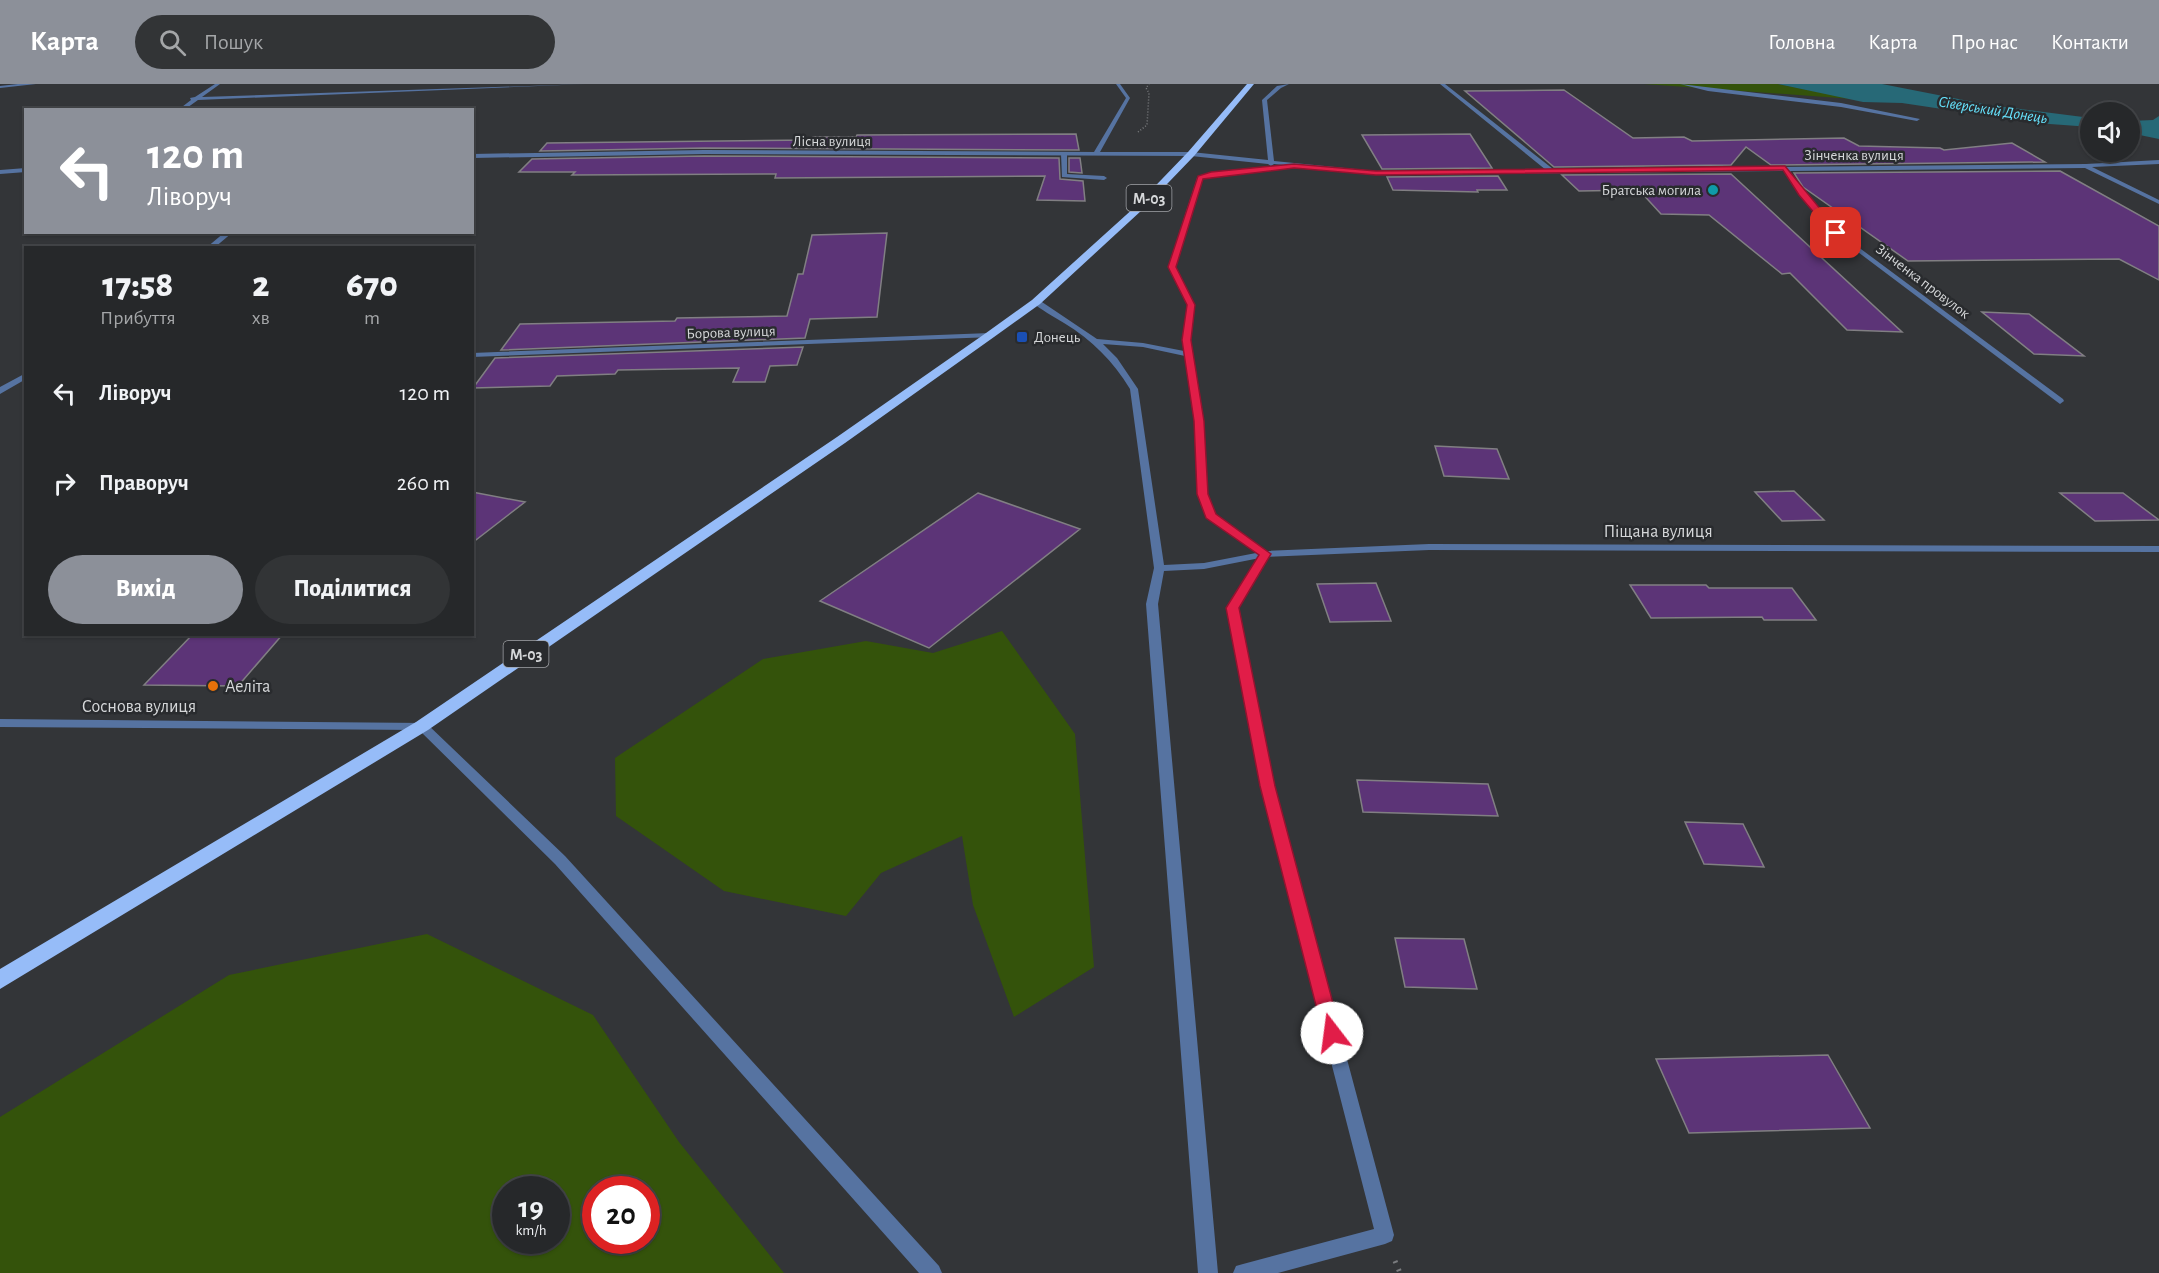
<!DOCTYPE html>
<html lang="uk">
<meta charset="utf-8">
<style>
:root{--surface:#26282a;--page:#323436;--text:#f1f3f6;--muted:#a4a6a8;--line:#424447;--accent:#8c9099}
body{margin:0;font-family:"Alegreya Sans",sans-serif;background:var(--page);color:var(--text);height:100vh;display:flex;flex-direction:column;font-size:22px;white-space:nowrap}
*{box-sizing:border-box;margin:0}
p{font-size:20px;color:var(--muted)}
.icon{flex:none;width:33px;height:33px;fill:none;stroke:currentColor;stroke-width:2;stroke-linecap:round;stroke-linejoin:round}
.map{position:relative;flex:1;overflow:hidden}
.panel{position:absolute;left:24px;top:162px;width:450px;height:390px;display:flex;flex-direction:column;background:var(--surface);border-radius:0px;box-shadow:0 2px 4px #0004,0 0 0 2px var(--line)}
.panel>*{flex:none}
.top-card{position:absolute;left:24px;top:24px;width:450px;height:126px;border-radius:0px;box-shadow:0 2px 4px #0004,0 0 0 2px var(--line);background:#8c9099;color:#fff;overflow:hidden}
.fabs{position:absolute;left:2080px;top:18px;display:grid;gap:12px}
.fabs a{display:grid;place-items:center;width:60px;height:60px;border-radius:50%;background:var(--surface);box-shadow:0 2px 4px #0004,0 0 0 2px var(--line);font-size:30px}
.speed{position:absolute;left:492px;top:1092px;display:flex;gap:12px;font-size:30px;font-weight:700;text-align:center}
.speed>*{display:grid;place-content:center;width:78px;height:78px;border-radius:50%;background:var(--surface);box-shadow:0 2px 4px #0004,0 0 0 2px var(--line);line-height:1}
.speed small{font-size:15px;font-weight:400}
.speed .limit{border:9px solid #d22;background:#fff;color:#111}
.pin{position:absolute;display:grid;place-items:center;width:51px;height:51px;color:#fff;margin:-26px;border-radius:12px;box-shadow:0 3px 9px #0006}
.me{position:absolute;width:66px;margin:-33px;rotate:345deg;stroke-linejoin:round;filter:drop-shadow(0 0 4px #0008)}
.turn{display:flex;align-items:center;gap:21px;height:126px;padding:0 24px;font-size:27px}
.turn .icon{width:78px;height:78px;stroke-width:2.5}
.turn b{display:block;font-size:42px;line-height:51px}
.eta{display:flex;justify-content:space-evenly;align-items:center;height:102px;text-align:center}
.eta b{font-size:36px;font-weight:800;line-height:42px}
.action{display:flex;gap:12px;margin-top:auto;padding:12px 24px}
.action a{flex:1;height:69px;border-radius:36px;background:var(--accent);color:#fff;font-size:24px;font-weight:800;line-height:69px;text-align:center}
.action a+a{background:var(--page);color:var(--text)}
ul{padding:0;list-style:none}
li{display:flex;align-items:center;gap:18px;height:90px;padding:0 24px}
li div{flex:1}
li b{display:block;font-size:22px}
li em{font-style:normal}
header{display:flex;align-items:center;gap:36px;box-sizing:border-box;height:84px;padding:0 30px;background:var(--accent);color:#fff}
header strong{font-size:28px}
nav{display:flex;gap:33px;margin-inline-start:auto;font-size:21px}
.search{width:420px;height:54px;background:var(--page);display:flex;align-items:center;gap:15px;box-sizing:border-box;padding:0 21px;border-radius:33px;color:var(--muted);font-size:22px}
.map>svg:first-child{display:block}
.green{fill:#34530b;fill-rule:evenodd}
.water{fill:#276977}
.building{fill:#5c3477;stroke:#817f83;stroke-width:1.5}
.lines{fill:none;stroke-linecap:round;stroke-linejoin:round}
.path-far1{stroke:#7a7c7f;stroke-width:1.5;stroke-dasharray:1 2;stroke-linecap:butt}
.path{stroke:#7a7c7f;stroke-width:5;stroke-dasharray:2 7;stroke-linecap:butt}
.service{fill:#5673a1;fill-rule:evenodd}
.minor{fill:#5673a1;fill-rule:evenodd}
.trunk{fill:#96bcf8;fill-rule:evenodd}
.route{fill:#e11d48;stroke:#92132f;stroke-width:1.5}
.culture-dot{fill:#0f9aa8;stroke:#292b2e;stroke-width:2}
.transit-dot{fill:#1a4fb4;stroke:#292b2e;stroke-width:2}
.food-dot{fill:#e8710a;stroke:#292b2e;stroke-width:2}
.labels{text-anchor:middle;stroke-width:5;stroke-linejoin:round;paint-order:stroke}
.far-street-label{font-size:15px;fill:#d5d7d9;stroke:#292b2e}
.far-poi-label{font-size:15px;fill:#d5d7d9;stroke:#292b2e;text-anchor:end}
.far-water-label{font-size:16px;font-style:italic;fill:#66e3fd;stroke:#292b2e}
.shield{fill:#292b2e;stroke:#a1a3a6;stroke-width:1.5}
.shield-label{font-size:16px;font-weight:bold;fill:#d5d7d9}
.street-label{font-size:18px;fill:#d5d7d9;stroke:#292b2e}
.poi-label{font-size:18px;fill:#d5d7d9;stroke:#292b2e;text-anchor:start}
</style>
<header>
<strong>Карта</strong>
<div class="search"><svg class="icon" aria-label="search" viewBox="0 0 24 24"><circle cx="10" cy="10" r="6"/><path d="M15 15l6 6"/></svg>Пошук</div>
<nav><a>Головна</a><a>Карта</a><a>Про нас</a><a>Контакти</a></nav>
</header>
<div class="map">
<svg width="2159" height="1189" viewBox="0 0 2159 1189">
<rect width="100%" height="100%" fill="#333538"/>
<path class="green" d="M1644,0H1778L1853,15Z
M1002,547L1075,650L1094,883L1014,933L973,821L962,752L881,789L846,832L724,807L616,732L615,674L763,575L866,557L933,569Z
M427,850L593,931L679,1058L784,1189H0V1033L229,891ZM506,1106H556V1156H506ZM596,1106H646V1156H596Z"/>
<path class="water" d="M1778,0H1882L1989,21L2091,34V43L2036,39L1902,19L1863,18Z
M2159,32V55L2130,49V37L2153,36Z"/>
<path class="building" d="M1564,6L1633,54L1684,53L1692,57L1844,54L1859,62L1940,64L1944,66L2012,59L2045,78L1771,81L1746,63L1731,81L1554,83L1465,7Z
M1076,50L1079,66L704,64L540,67L547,59L812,56L813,53H856L857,51Z
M1470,50L1492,84L1382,85L1362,51Z
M704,72L1059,74L1060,95L1083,97L1085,117L1037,116L1045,92L775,94L776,90L572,91L575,88H519L532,75Z
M1069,74H1080L1082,89L1069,88Z
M2060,87L2159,142V196L2119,175L1908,177L1803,103L1794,89Z
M1731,90L1902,248L1847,246L1790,189L1782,190L1709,131L1661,130L1639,106L1579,107L1562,91Z
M1498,92L1507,106H1477L1478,108L1393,106L1387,93Z
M887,149L877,233L810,235L805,254L501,266L520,240L675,237L677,234L787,232L798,190H803L812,151Z
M1982,228L2029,230L2084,272L2034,270Z
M803,263L797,281L770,282L765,298H733L739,284L618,286L615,290L557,292L550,302L473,304L495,274Z
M1435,362L1497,365L1509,395L1444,392Z
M1794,407L1824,436L1782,437L1755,408Z
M472,408L525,418L472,459Z
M978,409L1080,445L929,564L820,517Z
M2060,409H2123L2159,436L2095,437Z
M1376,499L1391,537L1330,538L1317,500Z
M1630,501H1706L1709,504H1792L1816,536H1764L1762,533L1651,534Z
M193,550H283L238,602L144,601Z
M1357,696L1488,700L1498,732L1363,728Z
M1685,738L1743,740L1764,783L1704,780Z
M1395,854L1464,855L1477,905L1405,903Z
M1828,971L1870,1044L1689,1049L1656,975Z"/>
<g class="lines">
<path class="path-far1" d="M1138,48L1147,41L1149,9L1146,4L1149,0"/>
<path class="path" d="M1395,1177L1400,1189"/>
<path class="service" d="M1064,68L1067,70V90L1104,92L1107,94L1104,96L1062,93L1061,70Z
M1265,467L1270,470L1239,524L1274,702L1394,1151L1392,1157L1385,1160L1278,1189H1233L1236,1182L1243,1180L1374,1145L1260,702L1227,524L1260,470Z"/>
<path class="minor" d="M18,0H36L0,4V2Z
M215,0H220L202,13L586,0L198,16L184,26H178L191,16L190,14L195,13Z
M1116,0H1120L1130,14L1100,68H1191L1268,76L1262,16L1277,2L1289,0L1281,4L1267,16L1274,77L1375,87L1546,86L1440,0H1445L1553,85L2086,80L2159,76V80L2092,83L2159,116V120L2085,84L1790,87L1804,109L1838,148L2063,315L2064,317L2060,320L1834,150L1800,111L1784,87L1375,91L1274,80L1271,82L1268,80L1191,72L704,70L472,74V70L704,66L1094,68L1126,14Z
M1680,0L1841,19L1920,35L1917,37L1841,23L1708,7Z
M1266,83L1268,86L1203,95L1176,183L1195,221L1190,256L1203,337L1208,410L1215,431L1267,467L1429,460L2159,462V468L1429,466L1265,473L1204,485L1164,487L1158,520L1218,1189H1198L1146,520L1154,484L1130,305C1113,277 1092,256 1064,239C1053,232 1041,226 1032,218L1039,216L1097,255L1143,259L1184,267L1182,256L1187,221L1168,183L1197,94L1211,89ZM1103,260L1143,263L1185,272L1195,337L1198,410L1206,432L1256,469L1204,479L1164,481L1138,305L1117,274Z
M26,84V88L0,90V86Z
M225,148H233L214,164H206Z
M990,249L994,251L993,253L472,273V269Z
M26,289V295L0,310V303Z
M0,635L426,639L565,772L939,1182L942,1189H919L555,780L419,646L0,643Z"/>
<path class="trunk" d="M1247,0H1254L1194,72L1142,126L1040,220L994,253L845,359L428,646L0,905V885L416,638L837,353L986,249L1032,216L1136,122L1188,68Z"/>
</g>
<path class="route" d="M1294,80L1376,87L1785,82L1840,149L1833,151L1799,111L1783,86L1376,91L1294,84L1203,95L1176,183L1195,221L1191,256L1204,337L1208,410L1216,430L1271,470L1239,524L1275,702L1341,949L1339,955L1332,957L1325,955L1323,949L1260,702L1226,524L1259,471L1206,434L1197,410L1194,337L1182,256L1187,221L1168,183L1198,92L1211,88Z"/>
<circle class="culture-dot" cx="1713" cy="106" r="6"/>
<rect class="transit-dot" x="1016" y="247" width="12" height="12" rx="3"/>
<circle class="food-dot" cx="213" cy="602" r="6"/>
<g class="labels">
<g class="far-street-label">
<text x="832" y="62">Лісна вулиця</text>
<text x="1854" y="76">Зінченка вулиця</text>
<text transform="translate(1923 197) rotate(37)" y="5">Зінченка провулок</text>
<text transform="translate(731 248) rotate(-2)" y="5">Борова вулиця</text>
</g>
<g class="far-poi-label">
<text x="1701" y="111">Братська могила</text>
<text x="1034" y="258" text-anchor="start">Донець</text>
</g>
<g class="far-water-label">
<text transform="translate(1993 25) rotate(9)" y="6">Сіверський Донець</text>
</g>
<g class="shield">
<rect x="1126.5" y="101" width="45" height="26" rx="4.5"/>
<rect x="503.5" y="557" width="45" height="26" rx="4.5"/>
</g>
<g class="shield-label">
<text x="1149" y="120">М-03</text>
<text x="526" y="576">М-03</text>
</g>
<g class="street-label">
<text x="1658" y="453">Піщана вулиця</text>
<text x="139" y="628">Соснова вулиця</text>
</g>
<g class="poi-label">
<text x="225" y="608">Аеліта</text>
</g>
</g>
</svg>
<div class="fabs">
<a><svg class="icon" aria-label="sound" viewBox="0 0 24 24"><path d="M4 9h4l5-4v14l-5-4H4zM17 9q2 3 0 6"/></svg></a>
</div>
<div class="speed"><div>19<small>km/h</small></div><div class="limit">20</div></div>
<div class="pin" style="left:1836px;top:149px;background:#d93025"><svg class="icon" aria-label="arrive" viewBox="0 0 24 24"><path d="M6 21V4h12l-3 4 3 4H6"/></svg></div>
<svg class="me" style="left:1332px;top:949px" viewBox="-20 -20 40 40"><circle r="19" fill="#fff"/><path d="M0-13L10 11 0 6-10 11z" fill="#e11d48"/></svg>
<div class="top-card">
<div class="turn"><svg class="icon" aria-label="left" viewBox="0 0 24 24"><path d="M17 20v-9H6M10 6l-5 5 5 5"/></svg><div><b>120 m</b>Ліворуч</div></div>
</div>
<section class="panel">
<div class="eta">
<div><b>17:58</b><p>Прибуття</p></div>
<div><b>2</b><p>хв</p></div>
<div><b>670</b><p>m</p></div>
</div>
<ul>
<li><svg class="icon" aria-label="left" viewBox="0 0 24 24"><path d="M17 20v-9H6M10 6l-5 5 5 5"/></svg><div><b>Ліворуч</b></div><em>120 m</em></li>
<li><svg class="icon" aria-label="right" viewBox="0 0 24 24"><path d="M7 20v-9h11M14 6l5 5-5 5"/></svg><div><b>Праворуч</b></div><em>260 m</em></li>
</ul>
<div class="action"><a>Вихід</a><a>Поділитися</a></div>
</section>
</div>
